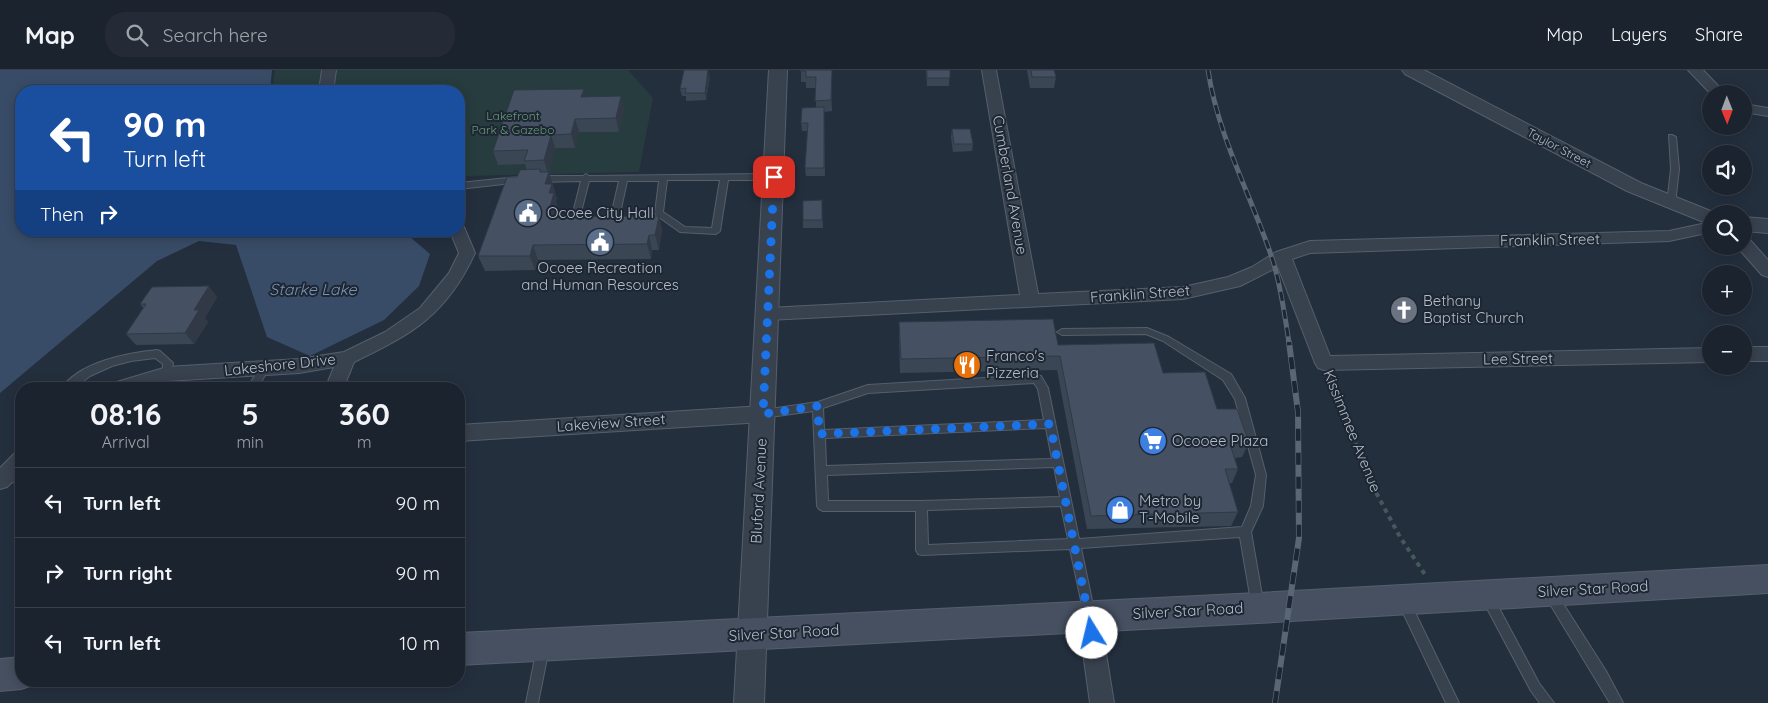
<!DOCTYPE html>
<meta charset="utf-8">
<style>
:root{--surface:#1b232e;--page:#242b36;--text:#f1f3f6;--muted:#a0a4aa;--line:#39404a}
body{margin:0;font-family:Quicksand,sans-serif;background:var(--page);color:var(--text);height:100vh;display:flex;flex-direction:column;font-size:19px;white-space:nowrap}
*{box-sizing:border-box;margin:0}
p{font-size:16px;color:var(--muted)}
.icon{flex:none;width:28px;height:28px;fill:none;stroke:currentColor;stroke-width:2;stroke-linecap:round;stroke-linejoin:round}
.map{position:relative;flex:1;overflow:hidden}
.side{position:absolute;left:15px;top:312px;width:450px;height:305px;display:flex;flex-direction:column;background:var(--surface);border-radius:20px;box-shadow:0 2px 12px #0003,0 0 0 1px var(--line)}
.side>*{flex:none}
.hud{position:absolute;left:15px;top:15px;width:450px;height:152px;border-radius:20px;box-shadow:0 2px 12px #0003,0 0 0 1px var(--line);background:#1a4fa0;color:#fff;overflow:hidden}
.needle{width:32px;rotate:179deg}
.controls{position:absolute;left:1702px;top:15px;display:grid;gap:10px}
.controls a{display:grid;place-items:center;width:50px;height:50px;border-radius:50%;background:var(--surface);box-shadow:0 2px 12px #0003,0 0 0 1px var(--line);font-size:25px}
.pin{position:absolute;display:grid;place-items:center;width:42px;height:42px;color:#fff;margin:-21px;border-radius:10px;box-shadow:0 2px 8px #0006}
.me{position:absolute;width:55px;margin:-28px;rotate:351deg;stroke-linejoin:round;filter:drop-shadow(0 0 4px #0008)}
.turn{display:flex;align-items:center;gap:18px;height:105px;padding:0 25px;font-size:22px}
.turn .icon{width:65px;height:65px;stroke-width:2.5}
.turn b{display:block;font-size:35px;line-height:42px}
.then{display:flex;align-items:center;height:48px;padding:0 25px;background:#0003;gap:10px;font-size:19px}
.eta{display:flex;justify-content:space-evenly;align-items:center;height:85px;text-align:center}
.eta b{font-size:30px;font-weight:700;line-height:35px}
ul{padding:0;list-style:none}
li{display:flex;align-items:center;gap:15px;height:70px;padding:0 25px;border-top:1px solid var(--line)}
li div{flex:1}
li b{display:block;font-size:19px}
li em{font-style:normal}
header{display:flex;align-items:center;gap:30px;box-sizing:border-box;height:70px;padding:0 25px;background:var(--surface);border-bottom:1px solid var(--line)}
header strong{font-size:24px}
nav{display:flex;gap:28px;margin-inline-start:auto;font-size:18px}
.search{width:350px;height:45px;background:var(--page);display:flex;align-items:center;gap:12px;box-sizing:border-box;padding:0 18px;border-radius:20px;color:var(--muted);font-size:19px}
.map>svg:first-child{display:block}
.green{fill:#263c3f}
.water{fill:#394c67}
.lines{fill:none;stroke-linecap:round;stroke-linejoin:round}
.service-casing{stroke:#565f6c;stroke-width:2}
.minor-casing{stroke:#565f6c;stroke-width:2}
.tertiary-casing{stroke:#565f6c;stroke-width:2}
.secondary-casing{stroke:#565f6c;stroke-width:2}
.path{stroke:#44595c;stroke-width:4;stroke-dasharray:4.5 4.5;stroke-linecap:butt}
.service{fill:#38414e;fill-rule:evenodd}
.minor{fill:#38414e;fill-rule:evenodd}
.tertiary{fill:#38414e;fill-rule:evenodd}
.secondary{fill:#465061;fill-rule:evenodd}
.rail-far1-casing{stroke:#5a6575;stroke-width:5}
.rail-casing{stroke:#5a6575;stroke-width:6}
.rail-far1{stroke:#1d2633;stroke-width:3;stroke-dasharray:9;stroke-linecap:butt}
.rail{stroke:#1d2633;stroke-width:4.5;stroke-dasharray:12;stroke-linecap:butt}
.wall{fill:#3b4654}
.shaded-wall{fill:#303945}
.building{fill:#455162;stroke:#303945}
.route{stroke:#1a73e8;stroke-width:9;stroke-dasharray:0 16.2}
.labels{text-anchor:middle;stroke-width:4;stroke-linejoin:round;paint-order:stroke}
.far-park-label{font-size:12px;fill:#6b9a76;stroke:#1d2633}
.far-street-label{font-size:12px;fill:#b4bcc9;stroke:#1d2633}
.street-label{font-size:15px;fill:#b4bcc9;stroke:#1d2633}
.poi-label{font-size:15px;fill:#b4bcc9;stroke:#1d2633;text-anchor:start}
.water-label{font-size:16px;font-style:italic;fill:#7c92b1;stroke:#1d2633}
</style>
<header>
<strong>Map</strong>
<div class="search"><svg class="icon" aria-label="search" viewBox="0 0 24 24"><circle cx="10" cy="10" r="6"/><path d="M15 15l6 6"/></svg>Search here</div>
<nav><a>Map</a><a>Layers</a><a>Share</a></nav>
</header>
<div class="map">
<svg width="1768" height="633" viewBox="0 0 1768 633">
<rect width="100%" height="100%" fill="#242f3e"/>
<path class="green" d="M275,0H628L653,28L639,102L466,106L459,109V21H272Z"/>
<path class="water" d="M0,0H272L270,21H21V161H403L430,184L419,216L384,250L310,286L267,267L236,175L199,171L157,191L0,323Z"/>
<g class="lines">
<g class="service-casing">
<path id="service" d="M1669,65H1672L1676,67L1679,99L1675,134L1671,137L1667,134L1671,99Z
M586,104L589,106L774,104L778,107L774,110H728L720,161L716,164L680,162L656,145L655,143L659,111H627L619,148L618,150L604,154L600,151L601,149L611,146L619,111H589L580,146L591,152L590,154C582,156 577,154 572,147L581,111L537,112L533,109L537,106H583ZM667,110H720L712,158L685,157L663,142Z
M518,107L521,108V112L459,119V113Z
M1147,258L1169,267L1231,304L1245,328L1266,405L1263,436L1251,462L1264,537L1262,541L1258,542L1254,541L1252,537L1240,467L1081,478L1095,545L1093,549L1089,550L1085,549L1070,479L922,485L918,484L916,480V441H823L819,439L817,436L813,341L763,348L759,347L758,344L759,341L763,340L818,332L868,315L1037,305L1041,306L1048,318L1079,469L1242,457L1251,436L1256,405L1235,329L1223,310L1163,271L1146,264L1062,265L1057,262L1062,259ZM1034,313L1038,319L1044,350L824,360L823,338L868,323ZM1046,358L1052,389L826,396L825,368ZM1054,397L1060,427L921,431H828L827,405ZM1061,436L1068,469L928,475L927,440Z
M157,280L160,281L173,293L170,307H164L162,304L163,294L155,288L131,291L112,296L90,306L73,319H61C79,292 127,283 157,280Z
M264,294L269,298L257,319H247L261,295Z
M3,404L21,405V413L0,411V405Z
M1551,520L1555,521L1606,601L1623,633H1610L1547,529L1545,525L1547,521Z
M1487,522L1491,523L1539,613L1554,633H1540L1531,621L1481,527L1483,523Z
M1404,527L1408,528L1459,633H1446L1398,532L1400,528Z
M543,572L547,574L549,578L538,633H526L537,578L539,574Z"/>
</g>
<g class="minor-casing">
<path id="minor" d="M322,0H336L333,21H319Z
M982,0H996L1038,224L1183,217L1228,207L1252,197L1276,182L1310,171L1669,161L1711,152V162L1669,171L1310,183L1292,189L1330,286L1711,278V292L1324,300L1318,298L1315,293L1278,197L1240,216L1183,229L768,250L762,248L759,244L762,240L768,238L1020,225Z
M1688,0H1703L1726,24H1711Z
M1744,34L1768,38V46L1744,42Z
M459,156L464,157L475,183C447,244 413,264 354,292L343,319H325L334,297L299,303L167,311L142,319H108L110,314L167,297L299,289L344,282L385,262L420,238L449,203L459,183L450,161H459Z
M1744,169L1750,170L1768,190V207L1762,205L1738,178L1737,176H1744Z
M1744,277H1768V291H1744Z
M763,336L770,339L773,344L770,349L763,352L459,371V355Z
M21,382V403L7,417L0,419V398L14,384Z
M1089,536L1097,539L1100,546L1114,633H1090L1078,546L1081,539Z"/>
</g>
<g class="tertiary-casing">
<path id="tertiary" d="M769,0H787L764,633H734Z
M1402,0H1424L1641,113L1718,144H1711V155L1627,121L1405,4Z
M1744,147L1768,149V163L1744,161Z"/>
</g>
<g class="secondary-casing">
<path id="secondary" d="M1768,495V523L1258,553L459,595V563L1258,523Z
M21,587V611H35L33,615L21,619L0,621V589Z"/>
</g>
<path class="path" d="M1329,306L1372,415L1400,467L1426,506"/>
<use href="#service" class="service"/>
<use href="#minor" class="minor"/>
<use href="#tertiary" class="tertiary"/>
<use href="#secondary" class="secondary"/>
<g class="rail-far1-casing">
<path id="rail-far1" d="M1208,0C1218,67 1252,127 1273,191C1281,217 1285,246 1289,273"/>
</g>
<g class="rail-casing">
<path id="rail" d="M1275,633L1299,468L1298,342L1289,272"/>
</g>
<use href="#rail-far1" class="rail-far1"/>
<use href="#rail" class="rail"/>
</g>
<path class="wall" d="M801,0H832V41L824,42L825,106H806L805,98L808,61H802L801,53L816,38V18H806V12H801Z
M926,0H950L949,16H927Z
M1027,0H1054L1056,7L1054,18H1030Z
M710,7L706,30L686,31V26H682L680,19Z
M621,26L624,40L619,62H579L575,78H555L549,102L557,129L556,131L558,138L556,147L659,146L662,160L659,180H652L651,189L538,190L535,200L485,201L478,186L517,107L527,100L525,94L498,95L493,81L586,27Z
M952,59L973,74L972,81L953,82L951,67Z
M822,138L823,158H803V150Z
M217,227L205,248L208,252L194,274L136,275L126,264L143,238L140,234Z
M899,252L1058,275L1163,303L1217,339L1249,373L1242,387L1235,388L1238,399L1232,413H1229L1238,442L1231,456L1087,459L1057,300L900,303L899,267Z"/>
<path class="shaded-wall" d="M709,0L710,7L706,30L705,23Z
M832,0V41L831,30Z
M584,19L587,32L581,27Z
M621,26L624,40L619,62L616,48Z
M575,49L579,62L575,78L571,64Z
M551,65L555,78L549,102L557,129L556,131L558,138L552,162L547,147L540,102V99L545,113L548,104L544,90Z
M659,146L662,160L659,180L655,165Z
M649,165L652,180L651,189L647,174Z
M533,175L538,190L535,200L530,186Z
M209,216L217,227L205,248L208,252L194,274L185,263L194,240Z"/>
<path class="building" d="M684,0H708L705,23H685L686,18L680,19Z
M801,0H832L831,30L815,31L816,7H806V1H800Z
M927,0H950V8H927Z
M1031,0H1054L1056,7H1032Z
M584,19L581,27L621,26L616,48L575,49L571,64L551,65L544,90L524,91L528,80L493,81L514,20Z
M824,37V98H805L808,53H801L802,38Z
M952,59H970L973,74H954Z
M540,99V102H549L545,114H552L549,123H554L547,147L659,146L655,165H649L647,174L533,175L530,186H478L507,107H517L520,100Z
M822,130V150H803V131Z
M209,216L194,240H199L185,263L126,264L146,234H140L152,217Z
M1053,249L1058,275L1154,273L1163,303L1205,302L1217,339H1237L1249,373L1230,374L1238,399H1225L1238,442L1091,446L1060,286L901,289L899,252Z"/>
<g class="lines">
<path class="route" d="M774,107L763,344L818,336L819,364L1050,354L1092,563"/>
</g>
<defs>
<g id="civic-disc" transform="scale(1.4375)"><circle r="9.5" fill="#5c6f8a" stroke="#1d2633"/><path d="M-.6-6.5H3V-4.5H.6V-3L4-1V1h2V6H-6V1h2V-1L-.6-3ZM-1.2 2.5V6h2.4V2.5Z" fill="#fff"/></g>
<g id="church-disc" transform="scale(1.4375)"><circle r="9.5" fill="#6b7280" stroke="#1d2633"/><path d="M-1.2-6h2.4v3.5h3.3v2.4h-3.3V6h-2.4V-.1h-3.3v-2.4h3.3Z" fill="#fff"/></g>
<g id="restaurant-disc" transform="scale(1.4375)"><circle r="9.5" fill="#e8710a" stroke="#1d2633"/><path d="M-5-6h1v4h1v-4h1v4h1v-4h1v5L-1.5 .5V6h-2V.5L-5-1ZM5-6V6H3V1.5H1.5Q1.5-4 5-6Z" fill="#fff"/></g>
<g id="supermarket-disc" transform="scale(1.4375)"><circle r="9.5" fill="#3f7fe0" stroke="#1d2633"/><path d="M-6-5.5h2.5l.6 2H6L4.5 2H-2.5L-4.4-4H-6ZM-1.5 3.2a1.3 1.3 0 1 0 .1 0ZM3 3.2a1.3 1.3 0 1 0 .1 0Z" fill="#fff"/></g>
<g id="shop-disc" transform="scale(1.4375)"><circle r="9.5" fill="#3f7fe0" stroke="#1d2633"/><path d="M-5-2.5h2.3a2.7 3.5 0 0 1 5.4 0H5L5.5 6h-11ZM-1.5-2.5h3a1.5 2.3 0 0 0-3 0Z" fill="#fff"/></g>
</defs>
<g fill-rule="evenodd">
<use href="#civic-disc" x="528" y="143"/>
<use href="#civic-disc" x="600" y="172"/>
<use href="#church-disc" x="1404" y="240"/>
<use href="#restaurant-disc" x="967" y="295"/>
<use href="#supermarket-disc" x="1153" y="371"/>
<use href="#shop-disc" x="1120" y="440"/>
</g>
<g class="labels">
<g class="far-park-label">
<text x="513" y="50">Lakefront<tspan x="513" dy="14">Park &amp; Gazebo</tspan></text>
</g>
<g class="far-street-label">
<text transform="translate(1559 78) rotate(28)" y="4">Taylor Street</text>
</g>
<g class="street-label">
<text transform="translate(1010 115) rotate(80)" y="5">Cumberland Avenue</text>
<text transform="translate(1550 170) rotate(-1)" y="5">Franklin Street</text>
<text transform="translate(1140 224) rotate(-4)" y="5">Franklin Street</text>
<text transform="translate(1518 289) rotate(-1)" y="5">Lee Street</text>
<text transform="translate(280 295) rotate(-6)" y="5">Lakeshore Drive</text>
<text transform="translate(611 353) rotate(-4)" y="5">Lakeview Street</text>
<text transform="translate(1352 361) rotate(68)" y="5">Kissimmee Avenue</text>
<text transform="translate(759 421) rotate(-87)" y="5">Bluford Avenue</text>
<text transform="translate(1593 519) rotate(-3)" y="5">Silver Star Road</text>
<text transform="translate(1188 541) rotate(-3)" y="5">Silver Star Road</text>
<text transform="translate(784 563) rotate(-3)" y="5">Silver Star Road</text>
</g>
<g class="poi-label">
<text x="547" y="148">Ocoee City Hall</text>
<text x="600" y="203" text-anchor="middle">Ocoee Recreation<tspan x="600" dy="17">and Human Resources</tspan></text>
<text x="1423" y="236">Bethany<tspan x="1423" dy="17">Baptist Church</tspan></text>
<text x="986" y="291">Franco's<tspan x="986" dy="17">Pizzeria</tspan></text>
<text x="1172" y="376">Ocooee Plaza</text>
<text x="1139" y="436">Metro by<tspan x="1139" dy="17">T-Mobile</tspan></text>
</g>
<g class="water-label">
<text x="313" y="225">Starke Lake</text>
</g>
</g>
</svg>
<div class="controls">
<a><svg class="needle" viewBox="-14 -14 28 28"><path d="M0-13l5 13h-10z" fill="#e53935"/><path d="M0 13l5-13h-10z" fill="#a0a4aa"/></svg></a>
<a><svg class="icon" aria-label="sound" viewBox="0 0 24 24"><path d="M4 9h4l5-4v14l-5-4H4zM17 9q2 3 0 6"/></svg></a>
<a><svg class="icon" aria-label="search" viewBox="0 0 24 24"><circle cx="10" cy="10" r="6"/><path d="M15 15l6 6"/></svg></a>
<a>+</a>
<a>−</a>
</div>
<div class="pin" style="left:774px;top:107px;background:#d93025"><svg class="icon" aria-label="arrive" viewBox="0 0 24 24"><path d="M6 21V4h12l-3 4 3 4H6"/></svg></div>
<svg class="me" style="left:1092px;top:563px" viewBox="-20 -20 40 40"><circle r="19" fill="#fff"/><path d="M0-13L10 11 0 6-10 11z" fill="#1a73e8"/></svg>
<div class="hud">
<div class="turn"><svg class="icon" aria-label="left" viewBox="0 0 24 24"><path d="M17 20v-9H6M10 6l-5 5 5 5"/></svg><div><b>90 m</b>Turn left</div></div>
<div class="then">Then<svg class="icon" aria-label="right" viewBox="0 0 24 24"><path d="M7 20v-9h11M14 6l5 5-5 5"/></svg></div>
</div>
<section class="side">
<div class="eta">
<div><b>08:16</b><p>Arrival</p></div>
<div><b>5</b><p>min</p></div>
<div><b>360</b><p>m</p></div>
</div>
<ul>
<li><svg class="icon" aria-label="left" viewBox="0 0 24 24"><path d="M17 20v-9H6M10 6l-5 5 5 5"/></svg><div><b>Turn left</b></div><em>90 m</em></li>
<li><svg class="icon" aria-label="right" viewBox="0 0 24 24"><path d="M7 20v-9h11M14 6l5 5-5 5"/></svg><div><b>Turn right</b></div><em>90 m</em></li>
<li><svg class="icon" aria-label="left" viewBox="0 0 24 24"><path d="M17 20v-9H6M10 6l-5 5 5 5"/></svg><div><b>Turn left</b></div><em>10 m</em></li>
</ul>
</section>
</div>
